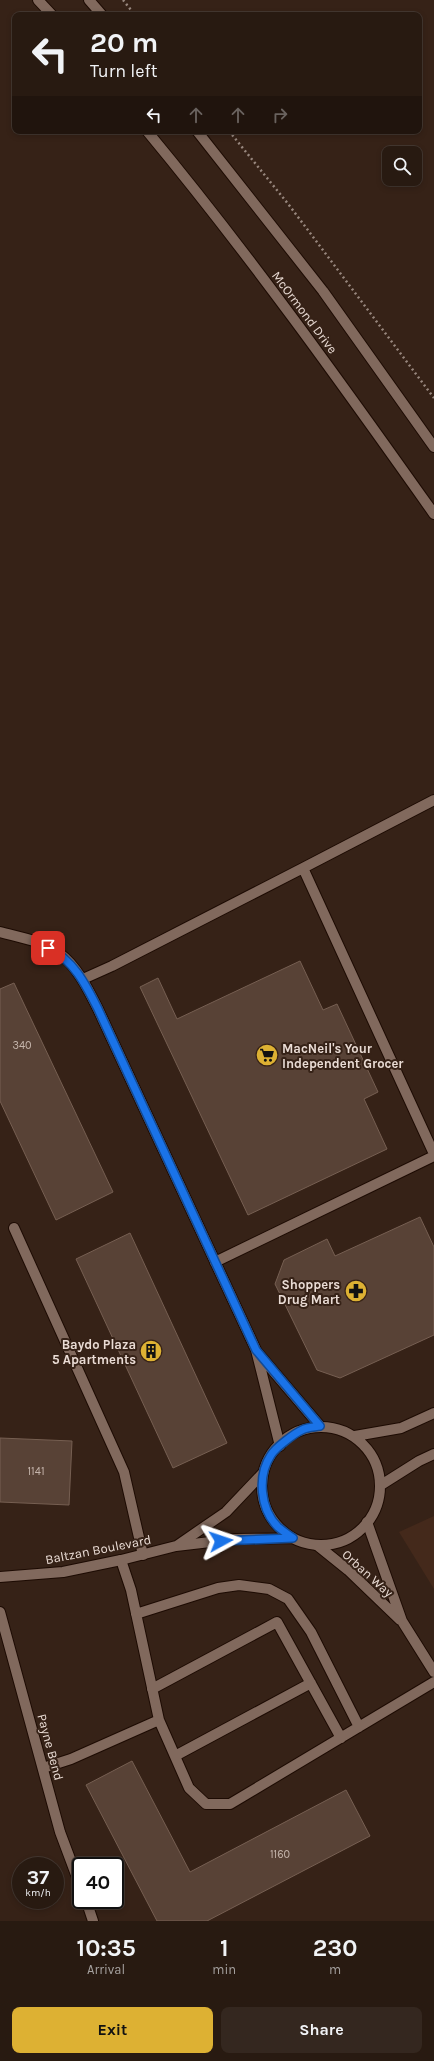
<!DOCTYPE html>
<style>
:root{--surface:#281a11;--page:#34271f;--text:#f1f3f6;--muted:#a5a19f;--line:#443831;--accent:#ddb133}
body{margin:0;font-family:Karla,sans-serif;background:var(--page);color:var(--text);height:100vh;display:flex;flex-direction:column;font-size:15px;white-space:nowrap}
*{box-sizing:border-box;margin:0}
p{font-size:13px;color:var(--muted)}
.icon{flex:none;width:22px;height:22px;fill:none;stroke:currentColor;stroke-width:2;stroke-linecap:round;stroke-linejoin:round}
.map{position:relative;height:1921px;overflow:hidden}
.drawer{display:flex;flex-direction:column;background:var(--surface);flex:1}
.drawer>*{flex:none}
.hud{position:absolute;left:12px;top:12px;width:410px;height:122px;border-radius:8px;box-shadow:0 2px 6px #0003,0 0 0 1px var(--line);background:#281a11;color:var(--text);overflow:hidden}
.tools{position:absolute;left:382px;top:146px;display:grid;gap:8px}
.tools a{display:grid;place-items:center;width:40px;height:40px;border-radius:8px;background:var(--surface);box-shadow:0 2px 6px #0003,0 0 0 1px var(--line);font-size:20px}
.speed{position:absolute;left:12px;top:1857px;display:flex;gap:8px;font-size:20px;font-weight:700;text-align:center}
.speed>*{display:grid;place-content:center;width:52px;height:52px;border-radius:50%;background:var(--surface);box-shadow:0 2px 6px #0003,0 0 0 1px var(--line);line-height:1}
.speed small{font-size:10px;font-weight:400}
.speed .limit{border:2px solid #111;border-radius:6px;background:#fff;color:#111}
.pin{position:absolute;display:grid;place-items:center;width:34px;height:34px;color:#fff;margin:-17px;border-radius:8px;box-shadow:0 2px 6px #0006}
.me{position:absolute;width:44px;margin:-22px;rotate:85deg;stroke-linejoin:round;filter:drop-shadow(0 0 3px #0008)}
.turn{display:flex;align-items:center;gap:14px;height:84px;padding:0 12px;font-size:18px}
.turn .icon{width:52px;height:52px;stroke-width:2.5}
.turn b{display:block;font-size:28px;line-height:34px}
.lanes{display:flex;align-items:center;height:38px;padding:0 12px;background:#0003;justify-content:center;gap:20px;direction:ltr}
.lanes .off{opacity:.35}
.eta{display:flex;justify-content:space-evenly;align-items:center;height:68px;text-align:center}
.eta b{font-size:24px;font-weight:700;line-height:28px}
.action{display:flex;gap:8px;margin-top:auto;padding:8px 12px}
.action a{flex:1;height:46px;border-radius:8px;background:var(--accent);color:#111;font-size:16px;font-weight:700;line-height:46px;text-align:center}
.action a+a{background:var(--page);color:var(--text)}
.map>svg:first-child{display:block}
.built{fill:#44291b}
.building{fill:#584236;stroke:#765f52}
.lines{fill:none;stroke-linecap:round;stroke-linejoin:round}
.lane-casing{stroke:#1d0b03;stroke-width:12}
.street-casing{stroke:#1d0b03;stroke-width:12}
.secondary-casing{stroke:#1d0b03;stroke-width:12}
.path{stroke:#98877e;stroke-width:2.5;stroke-dasharray:2 3;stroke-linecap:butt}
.lane{stroke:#81695d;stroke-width:10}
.street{stroke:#81695d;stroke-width:10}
.secondary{stroke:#81695d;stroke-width:10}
.route-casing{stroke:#114b97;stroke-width:10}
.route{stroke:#1a73e8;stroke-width:7}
.labels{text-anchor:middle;stroke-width:4;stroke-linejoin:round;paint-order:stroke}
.number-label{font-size:11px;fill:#c6b6ad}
.street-label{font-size:13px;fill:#eadcd5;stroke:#362217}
.poi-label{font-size:13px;font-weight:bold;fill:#eadcd5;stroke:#362217;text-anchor:end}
</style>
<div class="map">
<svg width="434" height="1921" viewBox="0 0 434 1921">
<rect width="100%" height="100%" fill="#362217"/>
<path class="built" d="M434,1516V1589L399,1532Z"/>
<path class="building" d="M300,961L323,1010L337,1004L378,1092L364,1099L387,1149L248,1215L140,987L158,978L177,1019Z
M14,983L113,1192L56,1220L0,1101V989Z
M420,1217L434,1247V1335L340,1378L317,1370L275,1284L284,1260L327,1239L335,1256Z
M130,1233L227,1443L173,1468L76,1259Z
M0,1438L72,1441L69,1505L0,1502Z
M132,1761L190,1872L346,1790L370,1836L207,1921H157L86,1785Z"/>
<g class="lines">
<g class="lane-casing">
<path id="lane" d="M303,868L434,800
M83,979L112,966L303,868L434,1154
M14,1228L124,1472L143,1555
M215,1262L434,1156
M121,1560L131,1590L159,1720L189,1788L206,1804H230L434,1682
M136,1614L218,1588L239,1585L269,1589L288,1599L311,1632L359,1727
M152,1689L277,1622L341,1738
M175,1756L311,1683
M43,1768L71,1759L159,1720"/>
</g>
<g class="street-casing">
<path id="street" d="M0,932C18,937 43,941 59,953C77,966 88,989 98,1009L256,1350L280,1446
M257,1352L320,1426
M367,1522L402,1621L434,1672
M317,1545L348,1570L400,1620
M0,1612L60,1832L81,1888
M86,1900L93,1921"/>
</g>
<g class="secondary-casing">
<path id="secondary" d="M38,0L52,15
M89,0L102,15
M147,131C249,254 342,384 434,514
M197,131L323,291L434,447
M262 1486a59 59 0 1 1 118 0a59 59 0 1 1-118 0Z
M355,1436L401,1428L434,1413
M381,1485L419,1461L434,1454
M178,1545L226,1512L263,1473
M0,1577L63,1572L121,1560L176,1546L236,1539L293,1538"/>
</g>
<path class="path" d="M123,0L135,15
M229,131L289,205L434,398"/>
<use href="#lane" class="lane"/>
<use href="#street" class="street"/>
<use href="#secondary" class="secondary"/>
</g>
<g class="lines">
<g class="route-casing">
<path id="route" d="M48,948C73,959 86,985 98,1009L256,1350L320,1426C315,1427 307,1427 302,1430C295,1433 275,1448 271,1455C257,1476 260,1509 278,1527C283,1531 288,1535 293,1538L221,1541"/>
</g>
<use href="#route" class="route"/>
</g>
<defs>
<g id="supermarket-disc" transform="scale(1.15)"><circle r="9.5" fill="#ddb133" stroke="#362217"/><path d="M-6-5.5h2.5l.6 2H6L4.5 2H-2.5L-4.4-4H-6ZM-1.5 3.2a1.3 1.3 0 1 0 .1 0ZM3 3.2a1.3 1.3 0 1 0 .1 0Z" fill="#111"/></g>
<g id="pharmacy-disc" transform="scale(1.15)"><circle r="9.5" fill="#ddb133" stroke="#362217"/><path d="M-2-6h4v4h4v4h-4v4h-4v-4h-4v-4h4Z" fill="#111"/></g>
<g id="building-disc" transform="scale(1.15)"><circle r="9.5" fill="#ddb133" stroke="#362217"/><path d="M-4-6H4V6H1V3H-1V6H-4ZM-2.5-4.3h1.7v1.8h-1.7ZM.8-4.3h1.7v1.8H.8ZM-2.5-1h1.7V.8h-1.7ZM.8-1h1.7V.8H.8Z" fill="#111"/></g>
</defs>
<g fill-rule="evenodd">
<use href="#supermarket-disc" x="267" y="1055"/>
<use href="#pharmacy-disc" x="356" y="1291"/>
<use href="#building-disc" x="151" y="1351"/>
</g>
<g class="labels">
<g class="number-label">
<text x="22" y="1049">340</text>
<text x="36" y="1475">1141</text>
<text x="280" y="1858">1160</text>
</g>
<g class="street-label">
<text transform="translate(305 312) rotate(53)" y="5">McOrmond Drive</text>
<text transform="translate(98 1549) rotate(-11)" y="5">Baltzan Boulevard</text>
<text transform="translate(368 1573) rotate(42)" y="5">Orban Way</text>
<text transform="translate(51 1747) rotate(75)" y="5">Payne Bend</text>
</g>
<g class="poi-label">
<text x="282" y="1053" text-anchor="start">MacNeil's Your<tspan x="282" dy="15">Independent Grocer</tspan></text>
<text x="340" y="1289">Shoppers<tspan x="340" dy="15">Drug Mart</tspan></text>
<text x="136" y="1349">Baydo Plaza<tspan x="136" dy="15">5 Apartments</tspan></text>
</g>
</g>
</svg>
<div class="tools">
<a><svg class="icon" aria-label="search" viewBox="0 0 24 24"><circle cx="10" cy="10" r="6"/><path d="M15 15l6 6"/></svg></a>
</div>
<div class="speed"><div>37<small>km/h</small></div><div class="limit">40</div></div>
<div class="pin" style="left:48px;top:948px;background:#d93025"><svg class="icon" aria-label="arrive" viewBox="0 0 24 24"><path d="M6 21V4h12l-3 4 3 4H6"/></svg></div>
<svg class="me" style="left:221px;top:1541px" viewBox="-20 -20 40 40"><path d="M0-17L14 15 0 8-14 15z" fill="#1a73e8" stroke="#fff" stroke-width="4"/></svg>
<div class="hud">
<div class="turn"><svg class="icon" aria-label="left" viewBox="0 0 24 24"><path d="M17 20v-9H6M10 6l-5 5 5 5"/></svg><div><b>20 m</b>Turn left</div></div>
<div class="lanes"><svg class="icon" aria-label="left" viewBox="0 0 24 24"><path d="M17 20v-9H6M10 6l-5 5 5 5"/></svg><svg class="icon off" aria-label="ahead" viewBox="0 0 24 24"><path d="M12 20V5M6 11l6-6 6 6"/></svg><svg class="icon off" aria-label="ahead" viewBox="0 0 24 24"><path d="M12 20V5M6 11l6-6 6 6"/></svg><svg class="icon off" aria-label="right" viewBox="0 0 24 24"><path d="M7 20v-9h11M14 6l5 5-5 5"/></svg></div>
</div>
</div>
<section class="drawer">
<div class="eta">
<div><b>10:35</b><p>Arrival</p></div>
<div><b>1</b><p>min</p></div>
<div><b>230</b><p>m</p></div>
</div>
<div class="action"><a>Exit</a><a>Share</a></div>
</section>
